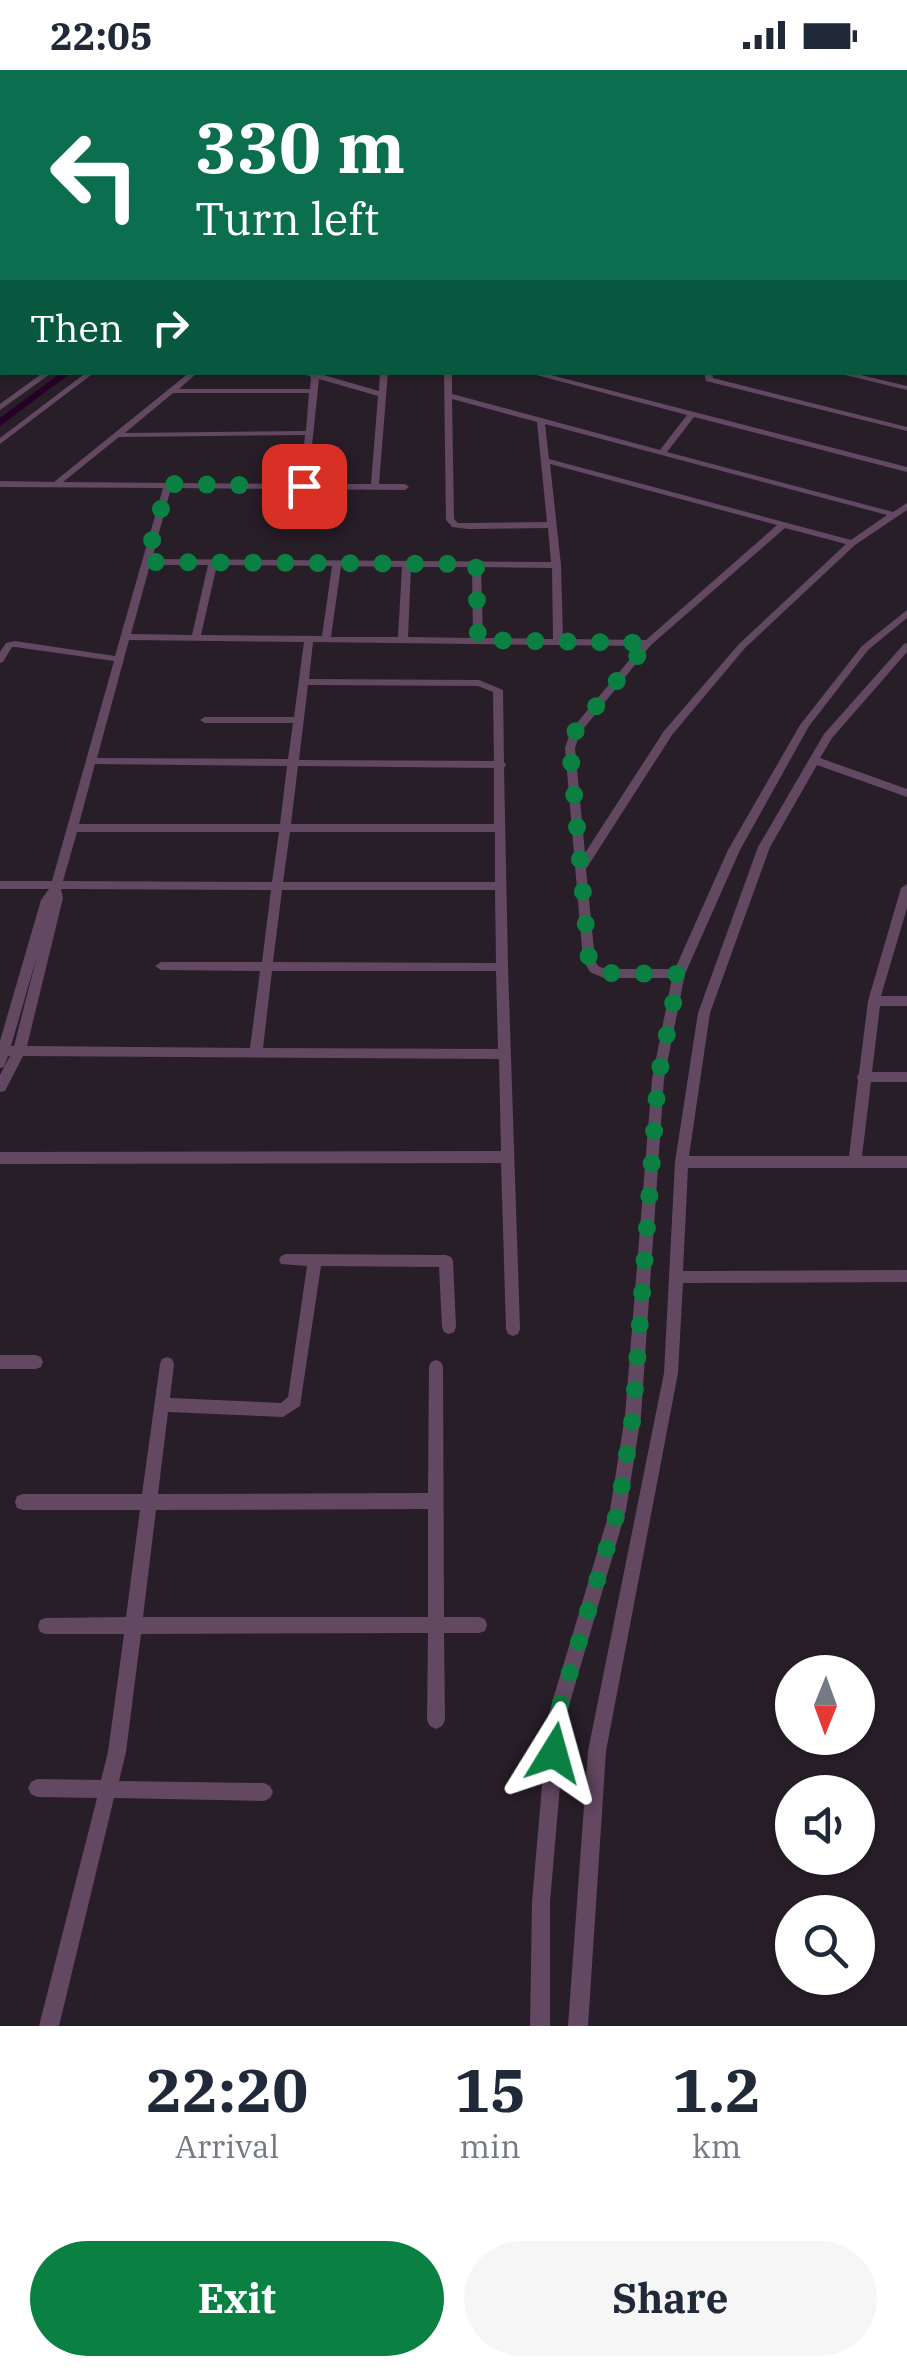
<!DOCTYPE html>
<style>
:root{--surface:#fff;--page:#f6f6f7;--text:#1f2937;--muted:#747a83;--accent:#0b8043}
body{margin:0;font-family:"IBM Plex Serif",serif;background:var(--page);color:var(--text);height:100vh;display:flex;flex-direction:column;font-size:38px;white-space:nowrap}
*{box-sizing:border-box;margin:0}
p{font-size:32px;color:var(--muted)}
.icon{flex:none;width:55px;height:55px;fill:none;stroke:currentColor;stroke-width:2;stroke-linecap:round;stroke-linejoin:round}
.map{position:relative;height:1956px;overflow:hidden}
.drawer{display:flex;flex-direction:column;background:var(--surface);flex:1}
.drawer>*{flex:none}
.hud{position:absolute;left:0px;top:0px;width:908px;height:305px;box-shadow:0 2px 8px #0004;background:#0b6e4f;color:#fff;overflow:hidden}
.needle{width:65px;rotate:181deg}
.controls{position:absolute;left:775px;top:1585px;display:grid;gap:20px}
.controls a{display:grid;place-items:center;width:100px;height:100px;border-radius:50%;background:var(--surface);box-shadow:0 2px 8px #0004;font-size:50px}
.pin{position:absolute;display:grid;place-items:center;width:85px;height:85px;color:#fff;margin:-42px;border-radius:20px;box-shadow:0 5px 15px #0006}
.me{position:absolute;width:110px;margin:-55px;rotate:8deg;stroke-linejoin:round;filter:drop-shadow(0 0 8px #0008)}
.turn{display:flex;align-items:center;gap:35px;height:210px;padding:0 30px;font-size:45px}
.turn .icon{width:130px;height:130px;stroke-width:2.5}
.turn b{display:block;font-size:70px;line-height:85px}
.then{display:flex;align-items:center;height:95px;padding:0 30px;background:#0003;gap:20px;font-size:38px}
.eta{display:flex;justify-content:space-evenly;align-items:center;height:170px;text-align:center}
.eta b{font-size:60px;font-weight:700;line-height:70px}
.cta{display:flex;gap:20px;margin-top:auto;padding:20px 30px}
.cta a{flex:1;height:115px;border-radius:60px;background:var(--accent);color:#fff;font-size:40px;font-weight:700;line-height:115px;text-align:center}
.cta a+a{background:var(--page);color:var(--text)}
.status{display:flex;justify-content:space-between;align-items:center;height:70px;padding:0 50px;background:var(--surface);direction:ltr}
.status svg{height:28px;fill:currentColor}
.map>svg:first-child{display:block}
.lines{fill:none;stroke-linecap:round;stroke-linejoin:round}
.canal{fill:#270027;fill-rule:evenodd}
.minor{fill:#624861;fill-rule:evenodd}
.route{stroke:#0b8043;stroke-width:18;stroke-dasharray:0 32.4}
</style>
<div class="status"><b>22:05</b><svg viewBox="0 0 49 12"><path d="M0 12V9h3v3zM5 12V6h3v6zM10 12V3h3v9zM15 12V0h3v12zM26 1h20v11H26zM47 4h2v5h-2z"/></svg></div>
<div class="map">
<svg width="907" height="1956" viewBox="0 0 907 1956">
<rect width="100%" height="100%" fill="#281e28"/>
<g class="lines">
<path class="canal" d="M482,0L480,2H473L475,0Z
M62,302H72L0,356V348Z"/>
<path class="minor" d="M187,0H196L190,2H183Z
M566,0H572L570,2H565Z
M720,0H726L727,2H722Z
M766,0H772L773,2H768Z
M905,14L907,15V21L905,20Z
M0,15L2,16V20L0,19Z
M2,32V36L0,37V33Z
M0,63H2V67H0Z
M905,73H907V77H905Z
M905,91H907V95H905Z
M905,109H907V113H905Z
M905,129H907V133H905Z
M0,139L2,140V144L0,143Z
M905,151H907V155H905Z
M0,165L2,166V170L0,169Z
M0,177H2V181H0Z
M905,214H907V218H905Z
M905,241H907V245H905Z
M905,268H907V272H905Z
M905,297H907V306L903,302H905Z
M44,302H53L0,340V334Z
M87,302H95L0,374V368Z
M190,302H198L179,319H310L311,307L300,302H313L379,321L380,302H388L379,414H405L409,417L405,420L171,418L152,489L551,492L548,458L468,459L452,457L446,450L444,302H452V324L660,380L687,345L525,302H539L907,397V402L694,347L667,382L893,442L907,433V440L855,475L745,578L672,665L586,799L595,890L598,896L605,899H675L728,780L800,655L862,576L907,540V548L868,580L809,656L740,780L685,904L664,1009L641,1346L626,1440L566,1646L550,1832V1956H530L532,1832L548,1646L610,1440L625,1346L652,1009L672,908H604L590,902L583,890L565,678L571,660L641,576L313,572L309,609L479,610L503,620L504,692L506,695L504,698L508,897L520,1259L518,1264L513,1266L508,1264L506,1259L501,1093L0,1094V1082L501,1081L499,989L23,986L5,1021L0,1022V1005L10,986H8L4,997L0,998V971L41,830L49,819H0V811H52L114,591L15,577H12L3,592L0,593V582L6,573L15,571L115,586L163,418L0,417V411L54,412ZM319,309L378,326L371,414H308ZM173,323H309L306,361L125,363ZM452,329L537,352L547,452L468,453H458L454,449ZM545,354L887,445L851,470L549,389ZM305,365L300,414L63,412L119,367ZM550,394L777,455L646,570L563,569L561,495ZM785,458L846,474L739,574L664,661L585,783L575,678L580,663L651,575ZM150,495H208L192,565L131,564ZM217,495L332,496L322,566L201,565ZM341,496L402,497L398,567H331ZM411,497H472L473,568L408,567ZM481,497L552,498L553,569L483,568ZM129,570L304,572L294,647H205L200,650L205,653H293L288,689L97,688ZM308,615L478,616L493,622L494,691L299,690ZM95,694L287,696L280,754H79ZM298,696L494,698V754H291ZM77,762H279L272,812L63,811ZM290,762H495V812H283ZM61,819L271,820L262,892H161L155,896L161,900L260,901L250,978L27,976L63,828ZM282,820H495L496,893L273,892ZM37,886L14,976H11ZM272,901H496L498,979L263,978Z
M704,302H712L713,308L907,357V361L706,311Z
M833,302H848L907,316V320Z
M907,573V582L832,668L820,688L907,719V727L817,695L770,777L710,943L689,1086H849L858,1010L857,1007L859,1003L868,931L901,818L907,814V838L881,926H907V936H880L872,1002H907V1012H871L862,1086H907V1098H688L683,1201L907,1200V1212L683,1213L678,1303L606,1681L588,1956H568L588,1681L664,1303L675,1092L698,943L758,777L824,664L904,574Z
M286,1184L446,1185L451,1187L453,1191L456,1257L454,1262L449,1264L444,1262L442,1257L439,1197L321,1196L300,1336L283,1347L168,1342L158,1424L428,1423L429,1297L431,1292L436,1290L441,1292L443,1297L444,1547H479L485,1549L487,1555L485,1561L479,1563H444L445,1650L442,1656L436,1659L430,1656L427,1650L428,1563L141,1564L126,1682L119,1711L264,1713L270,1716L273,1722L270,1728L264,1731L114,1728L59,1956H39L97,1728L37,1727L31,1724L28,1718L31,1712L37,1709L101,1710L108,1682L124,1564H46L40,1562L38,1556L40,1550L46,1548L126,1547L140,1440H23L17,1438L15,1432L17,1426L23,1424H142L160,1294L162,1289L167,1287L172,1289L174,1294L170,1328L281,1333L288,1327L307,1196L281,1194L279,1190L281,1186ZM428,1439V1547H143L156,1440Z
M0,1285H36L41,1287L43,1292L41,1297L36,1299H0Z"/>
</g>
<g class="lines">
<path class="route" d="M304,416L168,414L146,492L476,494L478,570L648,573L575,662L570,678L589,890L594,899L604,903L679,904L658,1009L633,1346L618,1440L557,1646L554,1683"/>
</g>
</svg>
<div class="controls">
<a><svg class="needle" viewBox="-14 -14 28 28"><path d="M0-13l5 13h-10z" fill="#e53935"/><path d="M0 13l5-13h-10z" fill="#747a83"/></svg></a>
<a><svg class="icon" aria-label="sound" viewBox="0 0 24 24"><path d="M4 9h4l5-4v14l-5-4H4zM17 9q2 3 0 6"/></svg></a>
<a><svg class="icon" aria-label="search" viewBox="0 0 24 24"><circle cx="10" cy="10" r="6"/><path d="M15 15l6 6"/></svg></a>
</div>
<div class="pin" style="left:304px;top:416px;background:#d93025"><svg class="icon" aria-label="arrive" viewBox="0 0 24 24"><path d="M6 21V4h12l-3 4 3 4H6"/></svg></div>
<svg class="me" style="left:554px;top:1683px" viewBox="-20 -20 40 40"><path d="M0-17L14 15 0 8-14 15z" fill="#0b8043" stroke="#fff" stroke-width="4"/></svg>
<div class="hud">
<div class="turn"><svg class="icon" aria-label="left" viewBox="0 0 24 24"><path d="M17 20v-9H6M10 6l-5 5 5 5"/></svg><div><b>330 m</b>Turn left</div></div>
<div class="then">Then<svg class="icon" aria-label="right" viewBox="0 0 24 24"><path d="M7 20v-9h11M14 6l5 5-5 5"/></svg></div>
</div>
</div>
<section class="drawer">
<div class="eta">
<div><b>22:20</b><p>Arrival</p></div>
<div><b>15</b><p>min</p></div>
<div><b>1.2</b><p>km</p></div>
</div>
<div class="cta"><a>Exit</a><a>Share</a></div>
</section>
